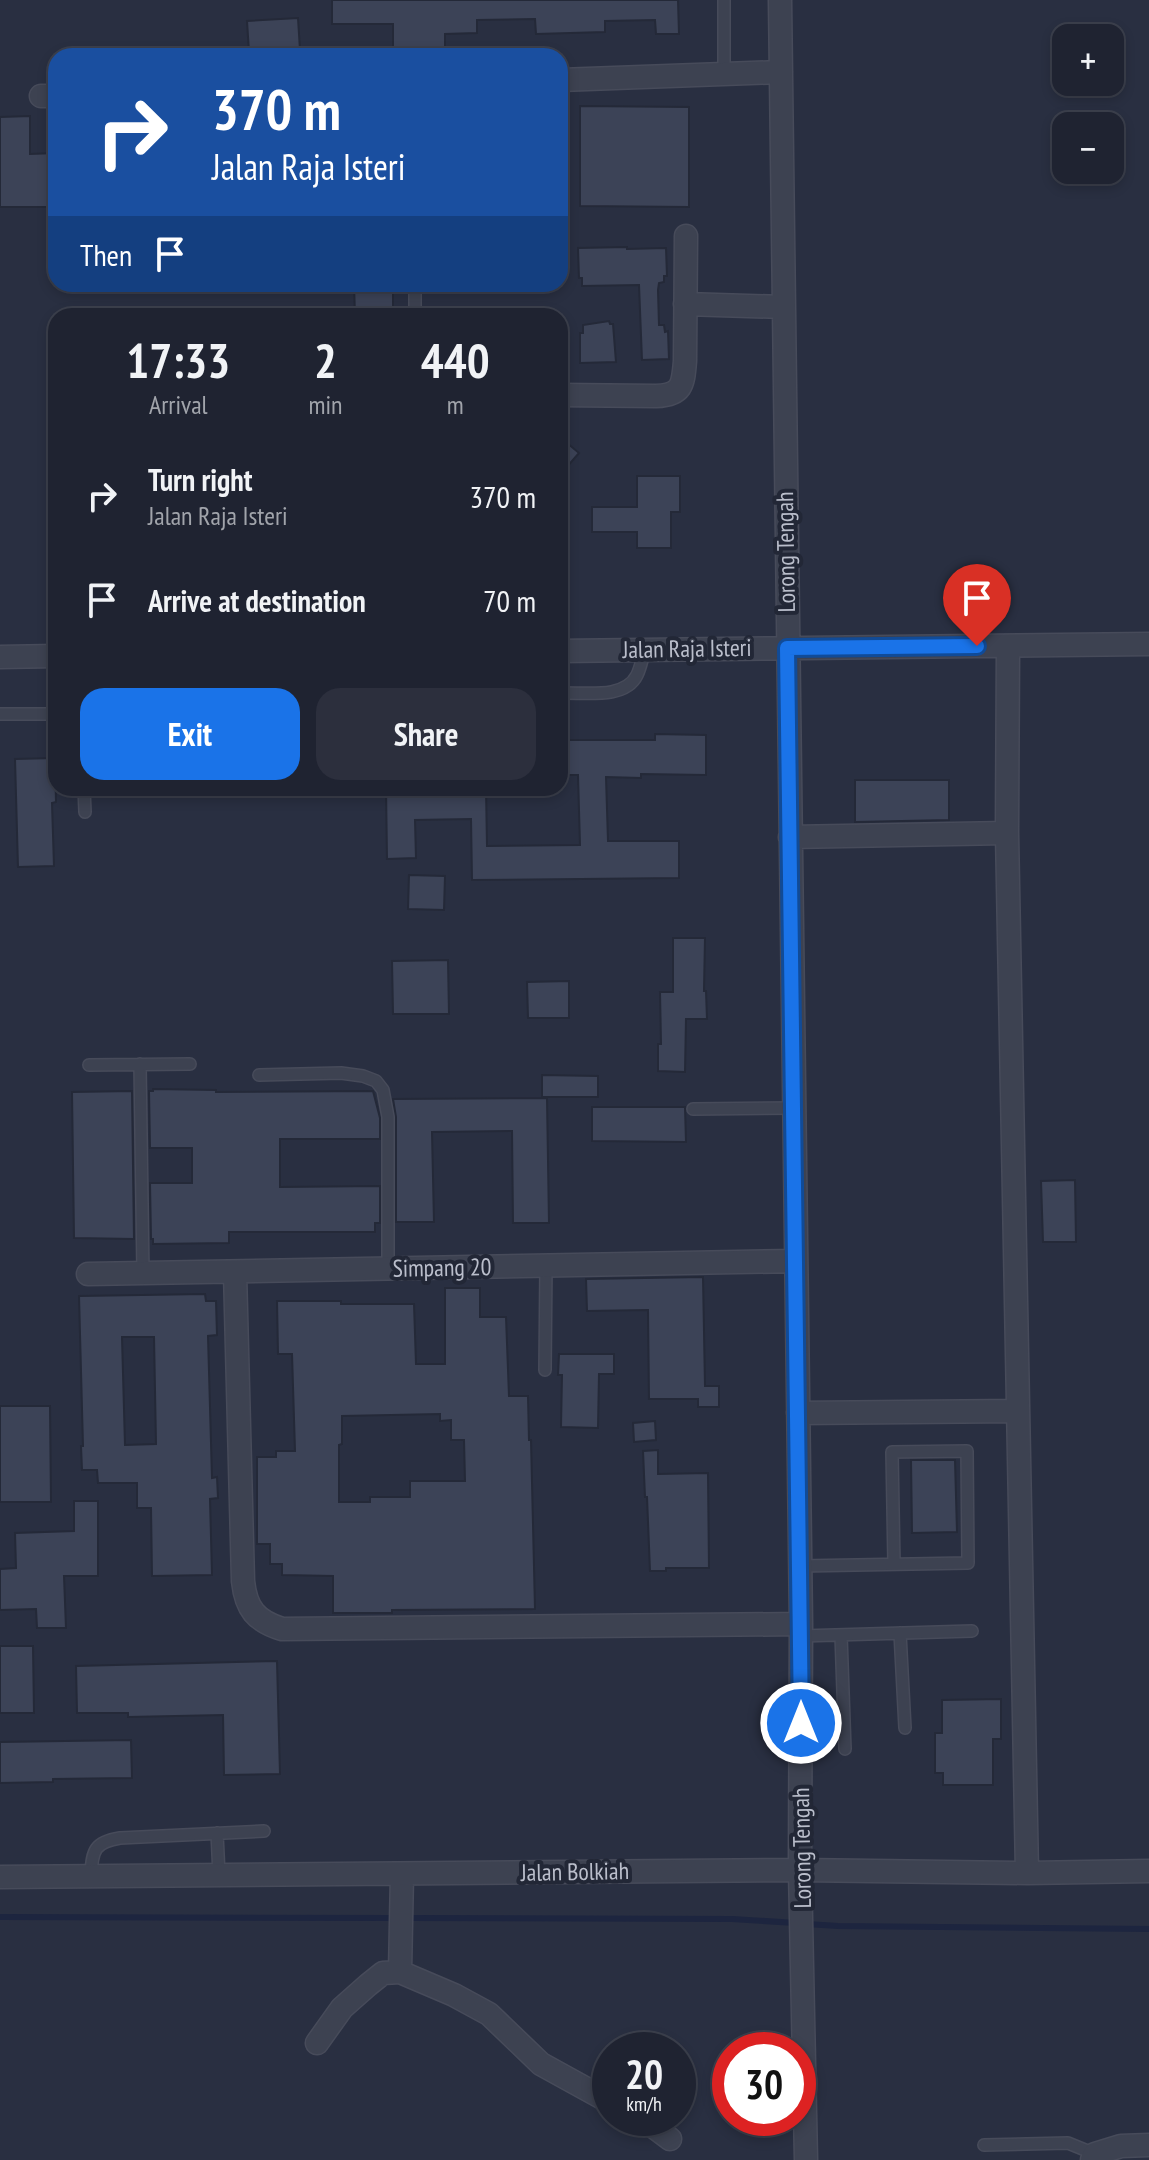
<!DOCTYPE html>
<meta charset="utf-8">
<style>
:root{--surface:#1f2331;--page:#2c2f3d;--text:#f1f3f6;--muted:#a1a4ab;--line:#3c404d;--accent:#1a73e8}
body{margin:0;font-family:"PT Sans Narrow",sans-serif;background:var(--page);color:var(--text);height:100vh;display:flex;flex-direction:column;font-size:30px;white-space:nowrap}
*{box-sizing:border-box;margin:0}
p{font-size:26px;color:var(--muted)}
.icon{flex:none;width:44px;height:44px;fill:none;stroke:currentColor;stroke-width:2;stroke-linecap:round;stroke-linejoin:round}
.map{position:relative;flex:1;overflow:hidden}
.drawer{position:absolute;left:48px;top:308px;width:520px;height:488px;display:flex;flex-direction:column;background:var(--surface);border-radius:24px;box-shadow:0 4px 12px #0003,0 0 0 2px var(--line)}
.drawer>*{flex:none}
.top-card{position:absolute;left:48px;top:48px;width:520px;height:244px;border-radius:24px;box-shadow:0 4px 12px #0003,0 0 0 2px var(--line);background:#1a4fa0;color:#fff;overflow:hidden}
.fabs{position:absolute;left:1052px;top:24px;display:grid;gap:16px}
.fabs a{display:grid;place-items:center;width:72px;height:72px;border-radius:16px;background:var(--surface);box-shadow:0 4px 12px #0003,0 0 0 2px var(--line);font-size:40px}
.speed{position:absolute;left:592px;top:2032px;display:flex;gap:16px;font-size:40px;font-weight:700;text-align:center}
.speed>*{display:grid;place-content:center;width:104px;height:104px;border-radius:50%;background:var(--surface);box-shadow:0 4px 12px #0003,0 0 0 2px var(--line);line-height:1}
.speed small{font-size:20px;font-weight:400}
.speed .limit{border:12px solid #d22;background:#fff;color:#111}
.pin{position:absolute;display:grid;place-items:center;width:68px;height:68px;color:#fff;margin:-82px -34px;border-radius:50% 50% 50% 0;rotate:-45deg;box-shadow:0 0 8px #0007}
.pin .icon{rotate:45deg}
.me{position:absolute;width:88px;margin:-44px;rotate:0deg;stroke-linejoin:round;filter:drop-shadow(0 0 6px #0008)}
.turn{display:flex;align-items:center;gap:28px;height:168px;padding:0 32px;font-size:36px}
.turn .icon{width:104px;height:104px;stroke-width:2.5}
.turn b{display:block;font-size:56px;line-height:68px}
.then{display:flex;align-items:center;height:76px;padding:0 32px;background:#0003;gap:16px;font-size:30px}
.eta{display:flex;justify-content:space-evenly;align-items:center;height:136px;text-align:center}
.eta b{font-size:48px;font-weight:600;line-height:56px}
.cta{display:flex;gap:16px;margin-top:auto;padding:16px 32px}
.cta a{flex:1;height:92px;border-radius:24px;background:var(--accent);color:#fff;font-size:32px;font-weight:600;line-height:92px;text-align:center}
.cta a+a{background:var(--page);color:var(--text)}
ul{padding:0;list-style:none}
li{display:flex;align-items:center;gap:24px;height:104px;padding:0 32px}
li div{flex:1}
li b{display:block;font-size:30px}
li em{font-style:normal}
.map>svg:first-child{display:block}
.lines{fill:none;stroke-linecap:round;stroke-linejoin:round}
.stream{stroke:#1d253f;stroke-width:6}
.building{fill:#3c4357;stroke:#242938;stroke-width:2;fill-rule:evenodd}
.lane-casing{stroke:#474b5a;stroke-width:14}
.street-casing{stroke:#474b5a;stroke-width:25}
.lane{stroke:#3d4251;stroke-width:11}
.street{stroke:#3d4251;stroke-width:22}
.route-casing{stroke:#114b97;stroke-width:20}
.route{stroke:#1a73e8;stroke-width:14}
.labels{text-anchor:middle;stroke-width:8;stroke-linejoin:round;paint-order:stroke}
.street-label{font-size:24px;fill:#babecb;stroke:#222736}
</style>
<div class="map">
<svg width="1149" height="2160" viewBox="0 0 1149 2160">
<rect width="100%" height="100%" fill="#292f41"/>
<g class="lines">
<path class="stream" d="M0,1917L396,1918
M408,1918L732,1919L796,1923
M807,1924L838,1926L1149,1929"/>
</g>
<path class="building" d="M332,0H678L679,34H656L655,20L605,21V32L536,34L535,19L477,20V33L445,34V56H393V24H332Z
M298,18L300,50L249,52L247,21Z
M580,106L689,107V207L580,206Z
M30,116V154L56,153V207H0V117Z
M627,247V249L666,248L667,276H664V282L659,283L658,290L659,325H664L665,332L668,331L669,359L642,360L639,285L582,286V278H579L578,248Z
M354,284H393V316H355Z
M609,321L610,324H613L616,362L580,363V333H583V325Z
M560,437L579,453L560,475Z
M637,476H680V512H671V548H637V532H592V507H637Z
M655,734L706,735V775L641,774V778L606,777L608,841H679V878L472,880L471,819L415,820L416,858L387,859L386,788H486L487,846L580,845L578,775H560V740H655Z
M55,758L56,802L52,803L54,866L18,867L15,759Z
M855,780H949V820L855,822Z
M409,875L445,876L444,910L408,909Z
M673,938H705L704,991H706L707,1019H686L685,1072L658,1071V1044H661L660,992H673Z
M448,960L449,1014H393L392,961Z
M569,981V1018H528L527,982Z
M542,1075L598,1076V1097H542Z
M153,1089L216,1090V1092L373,1091L380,1118V1139H280V1187L380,1186V1223H375V1232H229V1243L153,1244V1239H151L150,1183H192V1148H150L149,1091H153Z
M132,1091L134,1239L74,1238L72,1092Z
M547,1098L549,1223H513L512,1131L432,1132L434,1222H396V1117L393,1099Z
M592,1107H685L686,1142L592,1141Z
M1075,1180L1076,1242H1043L1041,1181Z
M703,1277L705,1386H719V1407H698V1399H649L648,1310L587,1311L586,1279Z
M445,1288H480V1317H506L509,1396H528L529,1440H531L535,1609L392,1610V1613H333V1576L282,1575V1564H270V1544H257V1457H276V1451H295L292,1354H278L277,1301H341V1304H414L416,1364H445ZM440,1414V1421L451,1420V1440H464L465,1481H410V1497H370V1502H339V1445L342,1444V1416Z
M205,1294L206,1301H216L217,1335L208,1336L212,1478L217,1477L218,1498L210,1499L212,1575L152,1576L151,1508H137V1483H98L97,1470H82L81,1446H83L79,1296ZM122,1337H154L156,1444L125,1445Z
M559,1354H614V1374H599L598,1428L561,1427L562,1375H558Z
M0,1406H50L51,1502H0Z
M655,1421L656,1440L634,1442L633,1423Z
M658,1450V1474L708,1473L709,1568H666V1571H650L647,1497H645L643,1451Z
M911,1460H955L957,1532L912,1533Z
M74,1501H98V1576H64L66,1628H37L36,1609L0,1610V1569L16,1568L15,1533L74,1531Z
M0,1646H33L34,1713H0Z
M277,1661L280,1774L224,1775L223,1715L128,1717V1713H77L76,1666Z
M1001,1699V1739H993V1785H943V1773H935V1733H942V1700Z
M131,1740L132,1778L53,1779V1782L0,1783V1742Z"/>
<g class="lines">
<g class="lane-casing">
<path id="lane" d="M724,0V74
M415,284V316
M560,693C583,692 625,700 637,675C641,667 642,658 645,650
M0,714H56
M84,788L85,812
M140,1064L143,1273
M89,1065L190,1064
M259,1075L341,1073L363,1076L376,1081L383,1090L388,1117V1269
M693,1109L794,1108
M545,1370L546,1266
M800,1566L968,1563L967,1451L892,1452L894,1564
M900,1633L905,1728
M841,1635L845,1749
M801,1636L972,1631
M217,1833L219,1875
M91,1875C92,1850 95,1842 120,1838L264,1831
M984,2145L1068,2143L1095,2154"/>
</g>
<g class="street-casing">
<path id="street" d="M780,0L801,1624L800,1870L806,2160
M560,80L781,72
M41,96H56
M685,304L783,307
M560,395L656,396C683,395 683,384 685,361L686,236
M1008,646L1007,833L1027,1873
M560,651L1149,644
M0,657L56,656
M790,837L1007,833
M235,1272L243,1581C246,1609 256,1621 282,1629L801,1624
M88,1274L796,1261
M798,1413L1017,1411
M0,1877L800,1870L1027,1873L1149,1871
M400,1972L402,1874
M317,2043L342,2008L368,1985L383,1973L400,1972L454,1995L489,2014L541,2064L610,2102
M642,2118L670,2139
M1092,2160L1095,2154L1121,2146L1149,2145"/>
</g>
<use href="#lane" class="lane"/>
<use href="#street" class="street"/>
</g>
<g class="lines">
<g class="route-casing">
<path id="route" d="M801,1723L787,648L977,646"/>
</g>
<use href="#route" class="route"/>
</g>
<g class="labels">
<g class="street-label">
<text transform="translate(786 552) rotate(-91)" y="8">Lorong Tengah</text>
<text transform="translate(687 649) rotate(-1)" y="8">Jalan Raja Isteri</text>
<text transform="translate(442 1268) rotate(-1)" y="8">Simpang 20</text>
<text transform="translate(802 1848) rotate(-91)" y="8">Lorong Tengah</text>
<text transform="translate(575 1872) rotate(-1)" y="8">Jalan Bolkiah</text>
</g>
</g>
</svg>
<div class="fabs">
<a>+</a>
<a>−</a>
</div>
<div class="speed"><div>20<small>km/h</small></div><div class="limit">30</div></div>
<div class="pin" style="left:977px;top:646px;background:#d93025"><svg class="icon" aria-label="arrive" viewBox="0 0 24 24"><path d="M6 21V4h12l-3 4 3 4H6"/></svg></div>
<svg class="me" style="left:801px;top:1723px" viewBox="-20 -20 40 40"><circle r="17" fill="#1a73e8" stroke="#fff" stroke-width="3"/><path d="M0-11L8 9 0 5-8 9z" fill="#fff"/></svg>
<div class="top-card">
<div class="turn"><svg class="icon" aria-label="right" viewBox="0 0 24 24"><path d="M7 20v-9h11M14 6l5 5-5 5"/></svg><div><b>370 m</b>Jalan Raja Isteri</div></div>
<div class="then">Then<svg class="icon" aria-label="arrive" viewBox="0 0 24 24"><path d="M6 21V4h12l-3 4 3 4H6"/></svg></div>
</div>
<section class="drawer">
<div class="eta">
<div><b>17:33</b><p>Arrival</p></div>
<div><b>2</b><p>min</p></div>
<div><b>440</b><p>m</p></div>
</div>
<ul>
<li><svg class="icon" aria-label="right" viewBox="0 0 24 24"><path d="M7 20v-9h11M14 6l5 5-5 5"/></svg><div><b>Turn right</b><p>Jalan Raja Isteri</p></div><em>370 m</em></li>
<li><svg class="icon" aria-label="arrive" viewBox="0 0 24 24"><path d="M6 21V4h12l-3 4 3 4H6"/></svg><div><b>Arrive at destination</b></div><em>70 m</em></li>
</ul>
<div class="cta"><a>Exit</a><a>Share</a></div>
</section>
</div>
